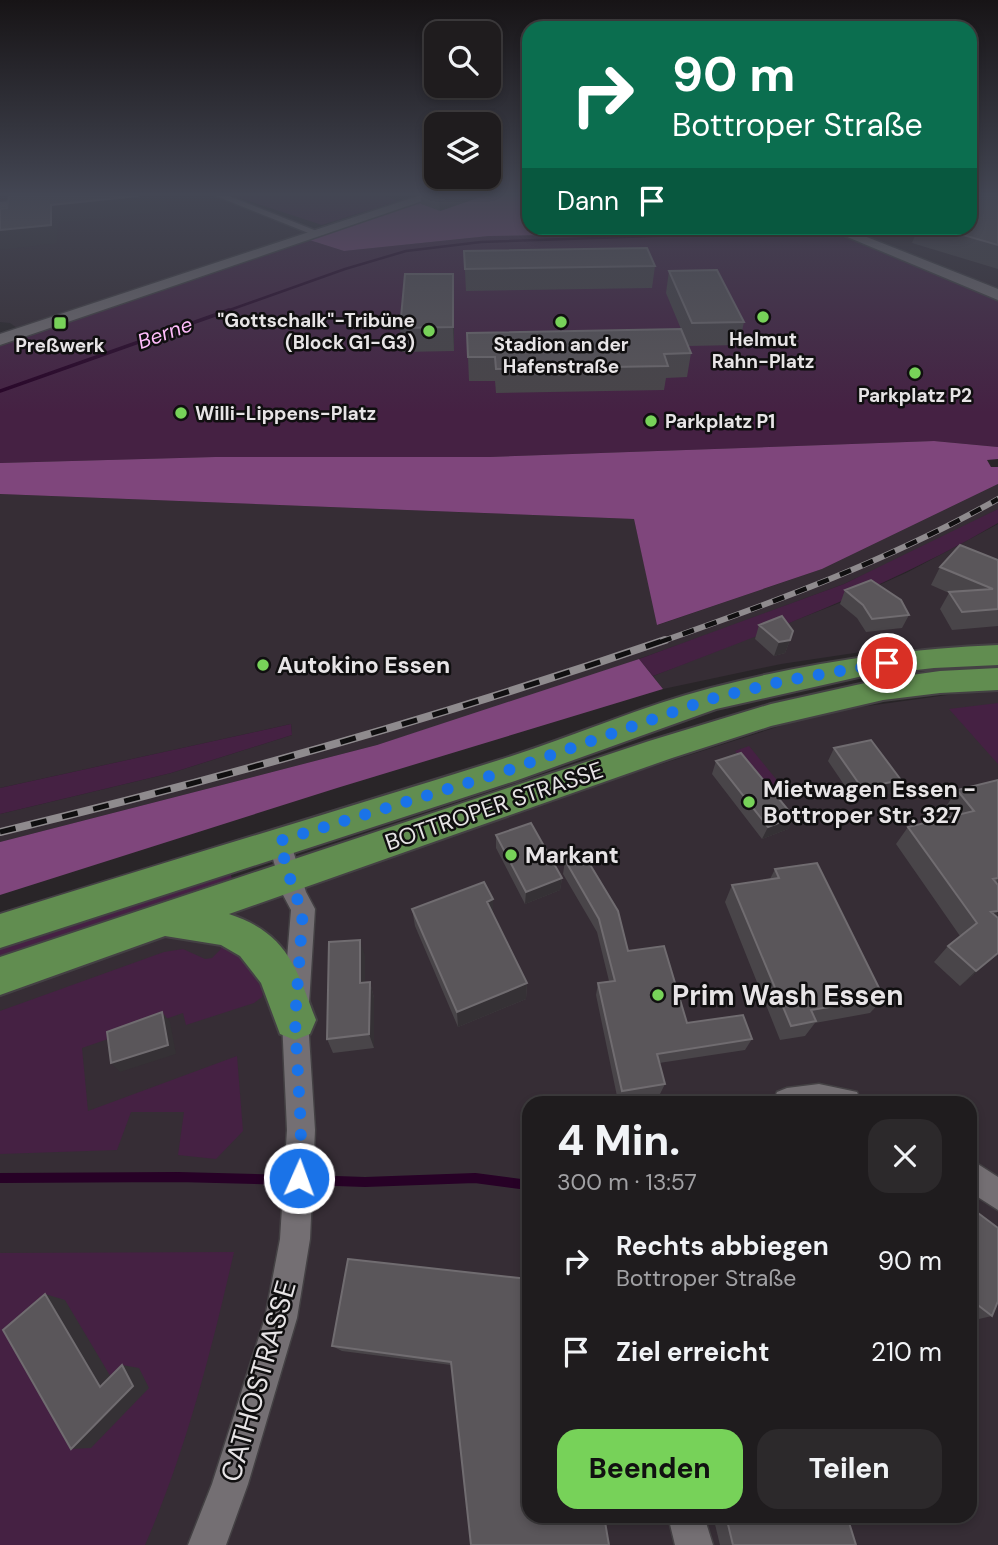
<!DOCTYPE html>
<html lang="de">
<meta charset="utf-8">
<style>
:root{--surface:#1f1c1e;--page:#2c292b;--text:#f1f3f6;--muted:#a1a1a4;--line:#3c3a3c;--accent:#77d259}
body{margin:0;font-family:"DM Sans",sans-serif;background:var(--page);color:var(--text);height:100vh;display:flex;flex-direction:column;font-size:26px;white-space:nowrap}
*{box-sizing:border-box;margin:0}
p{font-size:23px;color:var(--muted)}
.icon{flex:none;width:38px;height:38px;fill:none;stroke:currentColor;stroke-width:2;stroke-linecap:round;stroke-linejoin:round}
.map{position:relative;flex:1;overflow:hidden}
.drawer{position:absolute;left:522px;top:1096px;width:455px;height:427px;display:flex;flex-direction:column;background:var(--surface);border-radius:21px;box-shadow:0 4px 10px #0003,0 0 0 2px var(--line)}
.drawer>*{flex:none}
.hud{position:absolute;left:522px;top:21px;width:455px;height:214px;border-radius:21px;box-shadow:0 4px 10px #0003,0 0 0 2px var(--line);background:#0b6e4f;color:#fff;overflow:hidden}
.fabs{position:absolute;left:424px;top:21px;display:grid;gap:14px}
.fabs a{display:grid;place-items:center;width:77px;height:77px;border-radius:14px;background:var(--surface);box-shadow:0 4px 10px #0003,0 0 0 2px var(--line);font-size:35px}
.pin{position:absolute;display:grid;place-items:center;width:60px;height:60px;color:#fff;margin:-30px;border:4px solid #fff;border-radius:50%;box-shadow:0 2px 7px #0007}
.me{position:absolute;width:77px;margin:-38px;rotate:2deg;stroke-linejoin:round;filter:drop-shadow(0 0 5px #0008)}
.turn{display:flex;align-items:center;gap:24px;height:147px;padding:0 35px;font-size:32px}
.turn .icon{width:91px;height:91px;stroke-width:2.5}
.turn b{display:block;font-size:49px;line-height:60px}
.then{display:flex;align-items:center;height:66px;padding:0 35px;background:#0003;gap:14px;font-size:26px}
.round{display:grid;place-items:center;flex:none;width:74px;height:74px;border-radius:21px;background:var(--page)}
.overview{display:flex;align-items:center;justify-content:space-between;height:119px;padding:0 35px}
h1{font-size:42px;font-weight:800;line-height:52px}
.cta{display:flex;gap:14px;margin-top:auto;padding:14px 35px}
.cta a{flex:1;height:80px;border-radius:21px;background:var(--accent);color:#111;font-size:28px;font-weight:800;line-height:80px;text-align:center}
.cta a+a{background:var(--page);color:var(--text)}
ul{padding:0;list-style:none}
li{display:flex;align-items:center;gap:21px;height:91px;padding:0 35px}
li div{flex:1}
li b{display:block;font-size:26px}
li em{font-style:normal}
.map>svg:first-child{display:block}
.built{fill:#362d35;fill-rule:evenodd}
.green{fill:#452143}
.forest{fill:#7f467c}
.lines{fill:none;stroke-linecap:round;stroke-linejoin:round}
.stream-far2{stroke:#270126;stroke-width:2.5}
.stream-far1{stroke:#270126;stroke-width:3.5}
.stream{stroke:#270126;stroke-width:10}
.street-casing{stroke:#444144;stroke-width:3}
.secondary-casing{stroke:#444144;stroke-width:3}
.primary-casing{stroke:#444144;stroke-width:4}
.street{fill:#746f73;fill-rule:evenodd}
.secondary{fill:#746f73;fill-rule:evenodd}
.primary{fill:#618d50;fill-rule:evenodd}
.rail-far1-casing{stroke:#8f8b8e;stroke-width:6}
.rail-casing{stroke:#8f8b8e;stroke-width:8}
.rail-far1{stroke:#100f10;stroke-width:4.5;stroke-dasharray:12;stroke-linecap:butt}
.rail{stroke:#100f10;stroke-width:5;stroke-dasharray:16;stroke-linecap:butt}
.wall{fill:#494549}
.shaded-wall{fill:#353135}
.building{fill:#5a565a;stroke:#706c70;stroke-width:2}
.route{stroke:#1a73e8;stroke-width:12;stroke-dasharray:0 21.6}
.poi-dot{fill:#77d259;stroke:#100f10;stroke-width:2.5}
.labels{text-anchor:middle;stroke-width:5;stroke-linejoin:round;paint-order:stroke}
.far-poi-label{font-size:19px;font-weight:bold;fill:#e7e4e6;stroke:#100f10}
.far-water-label{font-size:21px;font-style:italic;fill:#febcfa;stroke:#100f10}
.poi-label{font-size:23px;font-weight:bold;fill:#e7e4e6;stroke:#100f10;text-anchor:start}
.street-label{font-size:23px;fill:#e7e4e6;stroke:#100f10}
.near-poi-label{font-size:28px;font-weight:bold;fill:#e7e4e6;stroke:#100f10;text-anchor:start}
.near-street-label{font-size:28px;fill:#e7e4e6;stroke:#100f10}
</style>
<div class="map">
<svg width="998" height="1545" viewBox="0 0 998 1545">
<rect width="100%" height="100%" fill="#292528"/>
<path class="built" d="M0,196H217L317,234L23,332L10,323L0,322Z
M970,196H998V294L834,228H970Z
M998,484V509L945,537L844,584L701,637L548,691L377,745L0,842V814L171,773L292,735L291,724L0,788V494L634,519L658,625L822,569Z
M998,524V648L881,649L781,664L663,689L653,676L837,604L908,572Z
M998,688V1545H0V987L527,807L824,712ZM528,1102H970V1516H528Z"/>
<path class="green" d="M233,196H386L398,201L322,225Z
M769,228H832L998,297V447L934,441L490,457H215L0,463V341L306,239L344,251L489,236L717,232Z
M998,509V523C889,587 771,631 653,676L639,659L844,584Z
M998,703V764L949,709Z
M291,724L292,735L171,773L0,814V788Z
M749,746L785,790L773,796L735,751Z
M229,867L232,879L0,959V944Z
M223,941L248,956L264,988L262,997L254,1003L186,1025L183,1013L82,1048L88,1111L237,1056L243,1131L216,1159L178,1155L184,1112H131L117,1150L0,1154V1011L164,952L183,949L205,959L212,958L220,950Z
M234,1252C211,1352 186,1451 145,1545H0V1253Z"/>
<path class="forest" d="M433,196H528V228H769L717,232L489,236L344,251L306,239Z
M934,441L998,447V459L987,460L991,467H998V484L822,569L657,625L634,519L0,494V463L215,457H490Z
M639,659L663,689L337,788L0,895V842L377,745Z"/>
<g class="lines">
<path class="stream-far2" d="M224,312L345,269L406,251L481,242L741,233L787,228"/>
<path class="stream-far1" d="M0,391L229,310"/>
<path class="stream" d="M0,1178L178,1177L289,1180
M307,1180L365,1182L475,1178L528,1185"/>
<g class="street-casing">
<path id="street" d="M60,196H93L0,208V202Z
M216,196H229L324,234L316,236Z
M279,832L287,834L290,841L306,892L315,909L308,1020L315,1130L310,1239L297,1318L248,1484L226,1545H188L212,1484L265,1318L280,1239L287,1130L282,1020L291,910L283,895L268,841L271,834Z
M819,1084L857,1092L861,1102H773L777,1092L787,1088Z
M970,1159L998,1177V1210L970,1192Z
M668,1516H704L713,1545H675Z"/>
</g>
<g class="secondary-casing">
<path id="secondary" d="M418,196H437L0,345V334Z
M826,228H844L998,289V300Z"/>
</g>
<g class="primary-casing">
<path id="primary" d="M998,645V665L934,668L863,676L716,709L515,781L0,948V914C165,862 331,813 496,761C568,739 638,707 711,688C806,663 900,649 998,645Z
M998,668V690L940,693L883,700L771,726L672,758L229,914C287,933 296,967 316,1020L310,1034L295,1040L280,1034L261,983L240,956L221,945L165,936L0,995V957L649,741L771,704L883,679L940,671Z"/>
</g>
<use href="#street" class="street"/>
<use href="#secondary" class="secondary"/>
<use href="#primary" class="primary"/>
<g class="rail-far1-casing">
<path id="rail-far1" d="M660,642C775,602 892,559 998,499"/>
</g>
<g class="rail-casing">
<path id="rail" d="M0,832C225,778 447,715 665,640"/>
</g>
<use href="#rail-far1" class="rail-far1"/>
<use href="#rail" class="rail"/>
</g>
<path class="wall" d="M421,196H483L440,211L421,204Z
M998,196V269L912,243L918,228H970Z
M464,251L655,266L652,288L466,291Z
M669,271L744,322L739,345L688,346L691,353L687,377L666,378L664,390L496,393L495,381H469L467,333L681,329L666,293Z
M454,296V351L402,352L400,328Z
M998,560V626L952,630L940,609L949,593L931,585L940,567Z
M845,590L909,615L902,628L866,632L857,618L840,604Z
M759,625L790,640L785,653L774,656L755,639Z
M834,748L901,780L893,793L855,801L828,761Z
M716,761L794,817L788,829L762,839L712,774Z
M998,780V954L960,986L934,962L948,946L960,936L896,844L908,827L951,816L945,808L957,790Z
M496,835L562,878L560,890L525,904L496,848Z
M565,860L628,951L687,1023L752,1039L745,1050L659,1063L665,1084L660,1094L618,1101L596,995L598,983L609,981L597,932L563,874Z
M775,869L884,998L870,1013L815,1023L805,1036L780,1040L725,902L732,885L770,879Z
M412,909L493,914L527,983L526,999L458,1027L415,926Z
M365,956V983L370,982L374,998V1048L333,1053L327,1039Z
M970,1207L992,1316L970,1321Z
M528,1279L451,1365L342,1351L332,1346Z
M713,1516H847L856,1545H720Z"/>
<path class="shaded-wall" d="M138,196H165L168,211L58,223L57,243L0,250V230L51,205Z
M439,196H483L440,211Z
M453,274L454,296V351L453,327Z
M790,640L785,653L774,656L779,642Z
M901,780L893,793L855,801L862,788Z
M794,817L788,829L762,839L768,827Z
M562,878L560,890L525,904L526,892Z
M493,899V916L487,902Z
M998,911V923L991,912Z
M360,940L365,956V999L360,983Z
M998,953V954L960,986L976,971Z
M370,982L374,998V1048L369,1034Z
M527,983L526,999L458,1027L457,1012Z
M162,1012L170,1022L176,1054L120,1072L111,1063Z
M45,1294L65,1300L118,1389L100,1387Z
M122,1365L139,1368L149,1388L91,1448L71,1449Z"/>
<path class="building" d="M9,196H138L51,205V225L0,230V209L7,208Z
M980,196H998V245L939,228H970V201Z
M647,248L655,266L465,269L464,251Z
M717,270L744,322L692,323L669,271Z
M405,274H453V327L400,328Z
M681,329L691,353L664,354L668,366L496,369L495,357H468L467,333Z
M960,545L998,560V609L962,612L949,592L993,589L940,567Z
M871,580L901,600L909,615L872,619L863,605L845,590Z
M782,616L793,631L790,640L779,642L759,625Z
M871,740L901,780L862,788L834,748Z
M741,753L794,817L768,827L716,761Z
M998,780V878L993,879L998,885V911L991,912L998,918V953L976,971L948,946L977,923L908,827L974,811L957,790Z
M531,823L562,878L526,892L496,835Z
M583,853L618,911L628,951L664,946L687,1023L743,1015L752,1039L657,1054L665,1084L622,1091L598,983L615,981L599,919L565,860Z
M817,863L884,998L811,1010L816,1021L791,1026L732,885L779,878L775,869Z
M484,882L493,899L487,902L527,983L457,1012L412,909Z
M360,940V983L370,982L369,1034L327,1039L329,942Z
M162,1012L168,1045L111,1063L107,1032Z
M970,1207L998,1228V1301L992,1316L970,1299Z
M348,1259L528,1279V1516H604L609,1545H471L451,1362L332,1346Z
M45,1294L100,1387L122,1365L133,1386L71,1449L3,1330Z
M726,1516H847L856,1545H733Z"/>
<linearGradient id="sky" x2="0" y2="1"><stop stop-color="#171416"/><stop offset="0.47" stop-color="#434653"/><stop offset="1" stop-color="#434653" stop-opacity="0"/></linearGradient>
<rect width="998" height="413" fill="url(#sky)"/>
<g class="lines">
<path class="route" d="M299,1178L301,1130L295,1020L303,909L295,895L279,841L503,772L710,699L788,680L887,663"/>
</g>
<g class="poi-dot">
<circle cx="763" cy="317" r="7"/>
<circle cx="561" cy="322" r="7"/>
<rect x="53" y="316" width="14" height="14" rx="3.5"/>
<circle cx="429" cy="331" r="7"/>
<circle cx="915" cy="373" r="7"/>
<circle cx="181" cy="413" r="7"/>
<circle cx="651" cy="421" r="7"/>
<circle cx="263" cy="665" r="7"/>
<circle cx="749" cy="802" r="7"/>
<circle cx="511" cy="855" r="7"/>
<circle cx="658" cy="995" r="7"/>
</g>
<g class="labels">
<g class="far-poi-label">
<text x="415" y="327" text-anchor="end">"Gottschalk"-Tribüne<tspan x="415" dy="22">(Block G1-G3)</tspan></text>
<text x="763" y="346">Helmut<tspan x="763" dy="22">Rahn-Platz</tspan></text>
<text x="561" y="351">Stadion an der<tspan x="561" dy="22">Hafenstraße</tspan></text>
<text x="60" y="352">Preßwerk</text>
<text x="915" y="402">Parkplatz P2</text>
<text x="195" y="420" text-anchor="start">Willi-Lippens-Platz</text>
<text x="665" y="428" text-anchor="start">Parkplatz P1</text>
</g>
<g class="far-water-label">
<text transform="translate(165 333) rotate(-20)" y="7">Berne</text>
</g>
<g class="poi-label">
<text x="277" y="673">Autokino Essen</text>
<text x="763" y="797">Mietwagen Essen -<tspan x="763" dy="26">Bottroper Str. 327</tspan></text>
<text x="525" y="863">Markant</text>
</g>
<g class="street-label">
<text transform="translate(494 806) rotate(-19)" y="8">BOTTROPER STRASSE</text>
</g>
<g class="near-poi-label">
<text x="672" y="1005">Prim Wash Essen</text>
</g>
<g class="near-street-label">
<text transform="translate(258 1381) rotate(-74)" y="10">CATHOSTRASSE</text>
</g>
</g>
</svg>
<div class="fabs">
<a><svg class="icon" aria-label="search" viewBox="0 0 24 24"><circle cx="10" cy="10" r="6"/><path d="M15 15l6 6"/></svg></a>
<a><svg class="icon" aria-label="layers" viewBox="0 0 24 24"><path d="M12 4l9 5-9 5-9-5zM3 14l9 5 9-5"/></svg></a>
</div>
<div class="pin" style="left:887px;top:663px;background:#d93025"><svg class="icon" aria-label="arrive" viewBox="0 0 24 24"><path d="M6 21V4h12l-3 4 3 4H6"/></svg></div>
<svg class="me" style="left:299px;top:1178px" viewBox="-20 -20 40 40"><circle r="17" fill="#1a73e8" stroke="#fff" stroke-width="3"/><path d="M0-11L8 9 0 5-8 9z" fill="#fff"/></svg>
<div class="hud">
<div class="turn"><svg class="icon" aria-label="right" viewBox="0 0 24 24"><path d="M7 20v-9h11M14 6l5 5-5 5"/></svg><div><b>90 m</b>Bottroper Straße</div></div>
<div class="then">Dann<svg class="icon" aria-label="arrive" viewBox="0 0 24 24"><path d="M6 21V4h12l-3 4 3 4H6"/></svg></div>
</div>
<section class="drawer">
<div class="overview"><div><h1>4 Min.</h1><p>300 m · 13:57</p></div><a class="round"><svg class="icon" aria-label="close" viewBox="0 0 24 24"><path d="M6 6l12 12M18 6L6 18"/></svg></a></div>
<ul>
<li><svg class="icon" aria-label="right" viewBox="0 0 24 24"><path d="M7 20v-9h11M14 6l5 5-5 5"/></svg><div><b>Rechts abbiegen</b><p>Bottroper Straße</p></div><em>90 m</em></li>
<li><svg class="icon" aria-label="arrive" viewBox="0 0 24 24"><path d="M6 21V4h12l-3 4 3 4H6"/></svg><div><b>Ziel erreicht</b></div><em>210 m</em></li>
</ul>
<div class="cta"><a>Beenden</a><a>Teilen</a></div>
</section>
</div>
